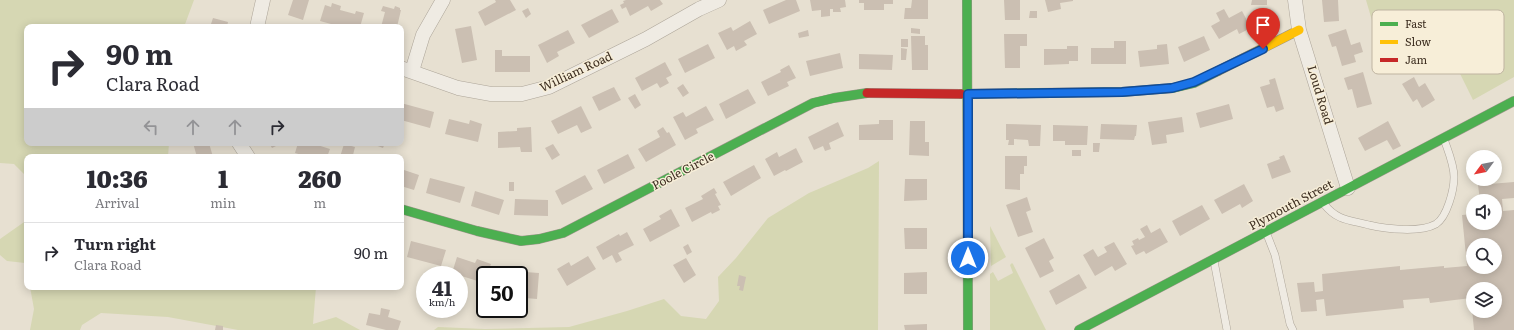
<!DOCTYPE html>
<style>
:root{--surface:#fff;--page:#f2f2f3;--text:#2b2b33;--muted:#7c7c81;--line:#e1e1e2}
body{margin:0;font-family:Literata,serif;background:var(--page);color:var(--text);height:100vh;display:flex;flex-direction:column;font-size:15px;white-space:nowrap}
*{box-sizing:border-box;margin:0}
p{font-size:13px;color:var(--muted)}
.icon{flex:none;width:22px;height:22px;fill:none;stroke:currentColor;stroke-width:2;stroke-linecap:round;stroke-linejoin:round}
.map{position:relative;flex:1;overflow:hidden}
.panel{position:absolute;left:24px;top:154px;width:380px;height:136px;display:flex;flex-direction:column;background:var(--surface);border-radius:8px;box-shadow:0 2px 10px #0003}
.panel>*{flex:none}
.top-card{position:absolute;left:24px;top:24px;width:380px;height:122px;border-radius:8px;box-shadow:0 2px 10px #0003;background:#fff;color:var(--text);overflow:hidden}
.needle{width:26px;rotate:238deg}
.controls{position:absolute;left:1466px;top:150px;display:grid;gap:8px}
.controls a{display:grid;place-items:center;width:36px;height:36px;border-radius:50%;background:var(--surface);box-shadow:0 2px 10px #0003;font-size:20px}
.speed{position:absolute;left:416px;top:266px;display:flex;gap:8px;font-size:20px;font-weight:700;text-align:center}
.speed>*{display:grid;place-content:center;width:52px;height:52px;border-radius:50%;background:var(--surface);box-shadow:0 2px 10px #0003;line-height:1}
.speed small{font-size:10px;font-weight:400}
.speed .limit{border:2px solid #111;border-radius:6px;background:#fff;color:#111}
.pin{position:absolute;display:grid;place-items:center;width:34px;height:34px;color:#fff;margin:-41px -17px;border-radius:50% 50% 50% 0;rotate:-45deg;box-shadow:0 0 4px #0007}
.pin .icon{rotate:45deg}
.me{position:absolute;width:44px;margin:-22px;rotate:0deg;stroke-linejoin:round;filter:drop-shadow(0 0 3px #0008)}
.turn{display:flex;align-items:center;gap:14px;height:84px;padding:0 16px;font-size:18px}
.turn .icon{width:52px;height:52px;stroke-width:2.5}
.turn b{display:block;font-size:28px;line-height:34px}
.lanes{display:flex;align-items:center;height:38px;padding:0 16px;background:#0003;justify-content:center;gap:20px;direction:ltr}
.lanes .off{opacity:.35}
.eta{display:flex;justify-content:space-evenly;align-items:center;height:68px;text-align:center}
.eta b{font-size:24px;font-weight:800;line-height:28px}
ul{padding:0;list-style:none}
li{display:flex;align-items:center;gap:12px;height:60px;padding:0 16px;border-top:1px solid var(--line)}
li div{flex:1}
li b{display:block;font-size:15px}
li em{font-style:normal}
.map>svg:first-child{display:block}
.green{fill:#d6d7b3}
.building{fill:#cbbfb2;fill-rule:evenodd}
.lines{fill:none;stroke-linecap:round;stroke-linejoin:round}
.lane-casing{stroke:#ada599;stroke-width:8}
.street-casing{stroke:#ada599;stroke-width:15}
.fast-casing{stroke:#9c958a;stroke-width:10}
.slow-casing{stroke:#9c958a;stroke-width:10}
.jam-casing{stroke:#9c958a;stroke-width:10}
.lane{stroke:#efebe3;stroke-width:7}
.street{stroke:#efebe3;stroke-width:14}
.fast{stroke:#4caf50;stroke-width:9}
.slow{stroke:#ffc107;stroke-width:9}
.jam{stroke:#c62828;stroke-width:9}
.route-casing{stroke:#114b97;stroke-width:10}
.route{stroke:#1a73e8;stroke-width:7}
.labels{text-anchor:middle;stroke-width:3;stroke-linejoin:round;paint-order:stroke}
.street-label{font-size:12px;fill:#3d2e20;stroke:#f7eed8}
.key{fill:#f7eed8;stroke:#bfb4a1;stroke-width:1}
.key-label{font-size:11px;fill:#3d2e20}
</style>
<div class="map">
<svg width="1514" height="330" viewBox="0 0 1514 330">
<rect width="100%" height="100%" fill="#e7e0d1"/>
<path class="green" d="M0,0H194L184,27H27V143H169L168,157H27V177L14,164L0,163Z
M1366,0H1514V77L1473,100L1436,25L1378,41Z
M879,161L878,330H434L438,327L485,329L569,327L627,311L664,299L681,316L706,319L719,301L718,277L736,258L768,218L809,193L868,168Z
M27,220V274L25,263L7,261L0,255V239Z
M990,226L1006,257L991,266Z
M1012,263L1013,264L1046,330H990V274L993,272L998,281L1013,273L1010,265Z
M30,287H316L313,324L336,317L360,330H238L168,317L101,313L82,325L80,330H30L34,309Z"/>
<path class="building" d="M293,0H309L303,20L288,15Z
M495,0H510L516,10L485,26L478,12L496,2Z
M626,0H660L663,4L651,11L648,6L630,16L626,7L622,9L620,5L624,3L623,1Z
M786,0H796L800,11L769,24L763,10Z
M810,0H845L846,7L840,8L841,12H833V9H830V16L821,17V10L812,11Z
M859,0H893V4H884V10H864V3H859Z
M912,0H928V19H904L905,8H911Z
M1004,0H1020V20H1005Z
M1045,0H1073V1L1060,3L1061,9L1048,12Z
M1252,0H1267V5H1251Z
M1322,0H1338L1339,21L1324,22Z
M332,3L341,6L340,10L355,14L356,11L364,13L360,27H342L320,21L325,5L331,7Z
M383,6L394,9L395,6L400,8V10H401L397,27H381L385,12L381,11Z
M528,8L531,14L526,18L522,11Z
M612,9L619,22L589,38L581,25Z
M1224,9L1229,18L1242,11L1251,28L1239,34L1237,29L1219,39L1211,26L1220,21L1216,13Z
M1030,11H1037V18H1029Z
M213,18L228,22L227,27H210Z
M750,21L757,34L744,41L747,45L736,51L734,46L727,50L718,33L731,27L733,31Z
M471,26L477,60L462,63L455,29Z
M911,28L920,29V34L911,33Z
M1346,29L1351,45L1360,42L1363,52L1354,55L1356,62L1342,66L1336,46L1332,47L1328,35Z
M568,30L575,43L557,52L559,56L547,63L538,45Z
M808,30L809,36L799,38L798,33Z
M1004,34H1027V46H1020V68H1005Z
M911,36H925V45H928V70H912Z
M1204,36L1210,50L1184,62L1178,47Z
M901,39H908V47H901Z
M1114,41H1126V64H1091V48H1114Z
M708,44L715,58L685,73L678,59Z
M1167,44L1169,64L1140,67L1138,51L1157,49V45Z
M1067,46H1078V61H1069V64L1044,65V49H1067Z
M901,48L907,49L906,60H901Z
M495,50H502V56H530V72H495Z
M840,53L843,68L810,76L806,61Z
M859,54L893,55L892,70L859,69Z
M665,62L672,75L666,78L669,83L660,88L657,83L642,91L635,78Z
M789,65L796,78L787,82L789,86L768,96L761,82L781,72L780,70Z
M1363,72L1372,104L1357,108L1352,89L1348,90L1344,78Z
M1414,77L1419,87L1425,83L1435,100L1422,108L1417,99L1413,102L1402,84Z
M1275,78L1284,109L1276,112L1274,106L1267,108L1260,87L1270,84L1269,80Z
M683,84L689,93L683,97L677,88Z
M614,87L621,100L599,111L592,97Z
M748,89L756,103L726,119L719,104Z
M635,94L641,105L635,109L628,98Z
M401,103L434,112L430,128L401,120Z
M1229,104L1233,119L1200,128L1196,113Z
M581,106L592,128L581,133L577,125L558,134L551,121Z
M706,106L714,120L696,129L698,133L685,140L673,117L683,112L686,117Z
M1182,117L1184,132L1166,135L1167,143L1152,145L1148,122Z
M449,119L469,124L470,120L482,124L478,142L445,134Z
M879,120H893V140H859V125L879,124Z
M910,121H925V142H929V156L909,155Z
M1388,121L1401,146L1393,150L1387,140L1365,151L1358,138Z
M838,122L844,136L829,143L831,149L825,151L823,146L814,150L808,137Z
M1006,124L1041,125L1040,146H1029L1028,140L1014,139V145H1008L1009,140H1006Z
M1101,124L1137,125L1136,136H1135L1134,140L1100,139Z
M1053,125L1088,126L1087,145H1065V141H1053Z
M531,127L532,152H521L520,147L498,148V132L517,131V128Z
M663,127L667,133L669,132L676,145L646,162L638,149L660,137L657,131Z
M193,143H209L213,157H197Z
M269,143H282L272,148Z
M298,143H311L330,149L327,157H309L295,153Z
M376,143H385L383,148L375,145Z
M1093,143H1100L1099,152H1093Z
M344,144L355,147L353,155L358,157H340Z
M553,144L560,155L552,160L545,148Z
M796,148L803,162L786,171L785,170L774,176L765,159L777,152L779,157Z
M1072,150H1081V156H1072Z
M628,154L635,168L604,184L597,170Z
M1284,155L1291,172L1272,179L1267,164L1280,159L1279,157Z
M1005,156H1027V166H1024V174H1020V190L1005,189Z
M754,165L761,178L731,196L723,182Z
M401,169L419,175L414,190L401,186Z
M585,175L593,189L562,205L555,191Z
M430,178L465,187L460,203L426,193Z
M905,179H927V200L904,201Z
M509,182H514V191H509Z
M1514,182V198L1502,199L1503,211L1514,210V330H1474L1471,298L1430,303L1429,298L1403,300L1404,308L1326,316L1324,299L1316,300L1317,311L1301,312L1297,283L1314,282L1315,292L1323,291L1322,274L1400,266V270L1444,266V268L1467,266L1462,215L1473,214V223H1495V212H1498L1496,199L1480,201L1478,185ZM1473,245H1495V267H1473ZM1473,289H1495V311H1473Z
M1244,184L1253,201L1242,208L1240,204L1222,214L1214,200Z
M714,188L717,193L715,194L721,205L718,206L720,210L712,214L711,212L692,222L685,208L703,199L701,196Z
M475,191L504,200L499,215L471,206Z
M1027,197L1031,210L1026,212L1033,232L1018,237L1006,205Z
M515,199L548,200V216L514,215Z
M1202,205L1210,219L1180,236L1172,221Z
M671,209L680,226L650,242L643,229L661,219L659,216Z
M1147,225L1151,233L1160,228L1168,242L1146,254L1144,251L1136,255L1131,246L1134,245L1132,241L1138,238L1139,240L1145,237L1140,229Z
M904,228H927V249H905Z
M627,232L634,245L618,253L622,260L616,263L612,255L603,260L596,247L619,234L620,236Z
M1044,238L1054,258L1049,261L1054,271L1040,278L1025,248Z
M411,241L446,250L441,266L407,257Z
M1114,242L1127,264L1115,271L1112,266L1095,276L1083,255L1093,249L1098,257L1107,252L1104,247Z
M688,244L692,252L687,255L683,247Z
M588,256L596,269L567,286L557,269L569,262L571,266Z
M457,257L475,263L477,259L491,264L487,275H485L484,283L452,273Z
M686,258L696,275L684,283L673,265Z
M525,272L539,273L537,299L525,298V291H519V276L524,277Z
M927,272V294H904V273Z
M1079,274L1087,288L1056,305L1049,291Z
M739,275L746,277L743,291L739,290L740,286H737Z
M381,308L390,310L388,317L401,321L398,330H386L366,325L369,313L380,315Z
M436,309H446L444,315L435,312Z
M927,324V330H905L904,325Z
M216,325L223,326V330H215Z"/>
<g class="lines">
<g class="lane-casing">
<path id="lane" d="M1324,204C1337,221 1350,220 1369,225C1386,229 1420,233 1436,224C1447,217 1454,190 1454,177C1454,164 1448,151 1444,139
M1266,232L1275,255L1290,324L1293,330
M1214,261L1227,330"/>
</g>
<g class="street-casing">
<path id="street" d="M1295,0L1299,30L1348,188
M257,27L263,0
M401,68L458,88L491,94H522L549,87L646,39L699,9L719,0
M412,71L423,35L443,0
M239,143L248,157"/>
</g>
<g class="fast-casing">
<path id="fast" d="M967,0L968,330
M961,94L1122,92L1173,88L1194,83L1218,71
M401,209L477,231L521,241L539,239L563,233L813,103L834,98L867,93
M1079,330L1514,101"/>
</g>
<g class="slow-casing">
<path id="slow" d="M1218,71L1299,30"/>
</g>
<g class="jam-casing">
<path id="jam" d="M867,93L961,94"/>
</g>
<use href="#lane" class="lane"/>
<use href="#street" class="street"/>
<use href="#fast" class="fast"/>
<use href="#slow" class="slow"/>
<use href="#jam" class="jam"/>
</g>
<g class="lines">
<g class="route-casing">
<path id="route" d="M968,258V94L1122,92L1172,88L1194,82L1263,49"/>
</g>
<use href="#route" class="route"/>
</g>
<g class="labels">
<g class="street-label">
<text transform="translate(576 72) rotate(-25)" y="4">William Road</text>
<text transform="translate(1320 95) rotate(73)" y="4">Loud Road</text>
<text transform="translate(683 171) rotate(-27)" y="4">Poole Circle</text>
<text transform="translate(1291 205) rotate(-28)" y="4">Plymouth Street</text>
</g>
</g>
<rect x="1372" y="10" width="132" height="64" rx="6" class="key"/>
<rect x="1380" y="22" width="18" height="4" fill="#4caf50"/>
<rect x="1380" y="40" width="18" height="4" fill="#ffc107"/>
<rect x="1380" y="58" width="18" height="4" fill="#c62828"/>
<g class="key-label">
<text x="1405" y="28">Fast</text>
<text x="1405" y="46">Slow</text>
<text x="1405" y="64">Jam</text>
</g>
</svg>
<div class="controls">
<a><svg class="needle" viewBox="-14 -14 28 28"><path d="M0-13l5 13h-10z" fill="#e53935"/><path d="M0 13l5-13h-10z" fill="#7c7c81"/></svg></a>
<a><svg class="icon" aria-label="sound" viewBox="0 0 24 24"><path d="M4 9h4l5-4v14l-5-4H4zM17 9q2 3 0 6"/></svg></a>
<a><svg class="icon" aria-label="search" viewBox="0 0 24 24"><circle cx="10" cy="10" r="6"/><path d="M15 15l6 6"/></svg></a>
<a><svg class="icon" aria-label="layers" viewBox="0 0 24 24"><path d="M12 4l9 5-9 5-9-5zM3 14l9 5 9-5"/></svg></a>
</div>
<div class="speed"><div>41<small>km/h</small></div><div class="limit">50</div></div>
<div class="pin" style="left:1263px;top:49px;background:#d93025"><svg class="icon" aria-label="arrive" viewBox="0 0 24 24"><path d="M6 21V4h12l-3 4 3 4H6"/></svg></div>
<svg class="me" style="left:968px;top:258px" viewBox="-20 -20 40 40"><circle r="17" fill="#1a73e8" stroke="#fff" stroke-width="3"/><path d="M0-11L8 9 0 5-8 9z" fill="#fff"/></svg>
<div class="top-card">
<div class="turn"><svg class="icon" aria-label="right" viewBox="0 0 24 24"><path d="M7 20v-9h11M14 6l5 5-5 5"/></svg><div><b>90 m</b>Clara Road</div></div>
<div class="lanes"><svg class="icon off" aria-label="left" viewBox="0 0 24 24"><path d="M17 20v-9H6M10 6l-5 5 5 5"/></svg><svg class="icon off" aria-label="ahead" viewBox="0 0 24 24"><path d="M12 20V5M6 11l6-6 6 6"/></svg><svg class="icon off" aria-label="ahead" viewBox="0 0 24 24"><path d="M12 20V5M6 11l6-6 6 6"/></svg><svg class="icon" aria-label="right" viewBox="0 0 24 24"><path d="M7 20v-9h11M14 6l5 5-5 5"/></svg></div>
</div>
<section class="panel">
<div class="eta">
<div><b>10:36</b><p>Arrival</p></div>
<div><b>1</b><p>min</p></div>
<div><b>260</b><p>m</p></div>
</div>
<ul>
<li><svg class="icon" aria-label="right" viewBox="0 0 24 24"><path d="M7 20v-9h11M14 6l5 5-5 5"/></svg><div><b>Turn right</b><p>Clara Road</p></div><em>90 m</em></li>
</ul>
</section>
</div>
